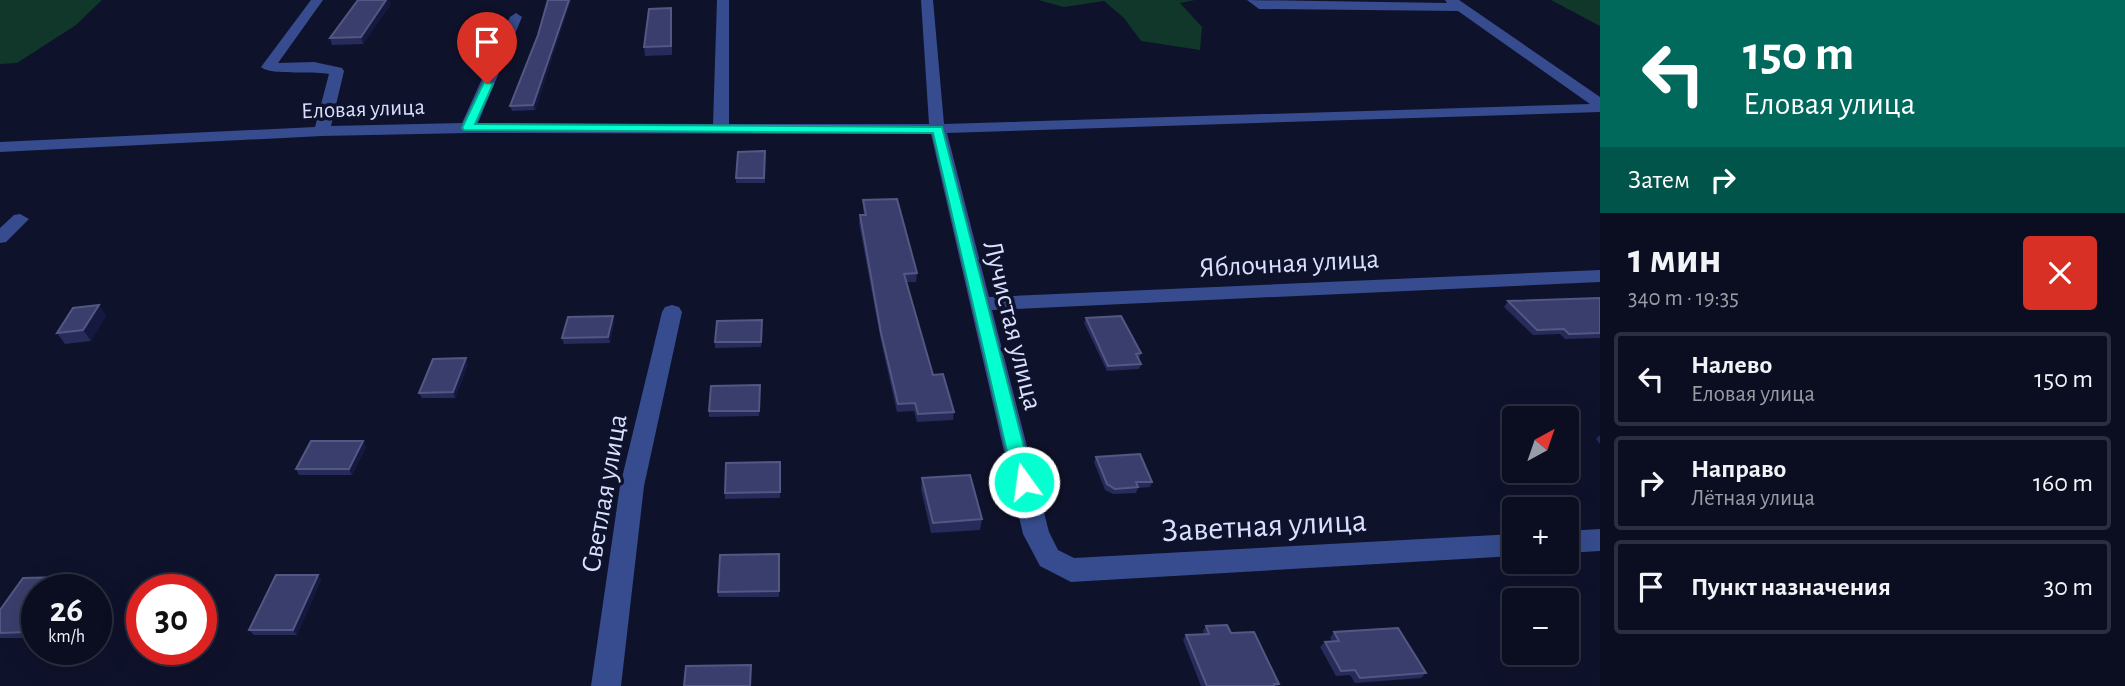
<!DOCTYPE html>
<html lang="ru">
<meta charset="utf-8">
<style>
:root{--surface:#0b0e20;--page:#141729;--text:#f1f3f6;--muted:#9a9ca5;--line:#2b2e3e}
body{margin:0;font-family:"Alegreya Sans",sans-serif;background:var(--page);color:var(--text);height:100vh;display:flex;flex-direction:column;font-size:26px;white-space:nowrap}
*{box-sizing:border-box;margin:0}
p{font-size:23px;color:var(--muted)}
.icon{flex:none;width:38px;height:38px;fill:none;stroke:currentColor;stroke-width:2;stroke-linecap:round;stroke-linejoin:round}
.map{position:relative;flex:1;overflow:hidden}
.drawer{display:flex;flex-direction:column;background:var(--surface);width:525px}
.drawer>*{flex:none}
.banner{background:#00695c;color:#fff;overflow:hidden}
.needle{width:46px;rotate:40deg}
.buttons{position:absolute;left:1502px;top:406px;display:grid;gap:14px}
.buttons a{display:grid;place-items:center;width:77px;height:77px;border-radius:7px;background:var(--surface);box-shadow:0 7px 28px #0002,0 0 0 2px var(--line);font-size:35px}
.speed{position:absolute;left:21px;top:574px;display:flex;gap:14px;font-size:35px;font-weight:700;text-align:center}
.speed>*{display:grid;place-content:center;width:91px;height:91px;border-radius:50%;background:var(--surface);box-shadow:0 7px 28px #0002,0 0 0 2px var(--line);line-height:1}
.speed small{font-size:18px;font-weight:400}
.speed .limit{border:10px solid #d22;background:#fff;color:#111}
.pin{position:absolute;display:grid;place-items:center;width:60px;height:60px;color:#fff;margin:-72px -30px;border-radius:50% 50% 50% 0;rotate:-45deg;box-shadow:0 0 7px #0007}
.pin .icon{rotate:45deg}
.me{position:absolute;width:77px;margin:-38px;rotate:346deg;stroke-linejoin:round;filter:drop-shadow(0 0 5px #0008)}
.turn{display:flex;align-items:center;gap:24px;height:147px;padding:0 28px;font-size:32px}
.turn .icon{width:91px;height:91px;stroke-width:2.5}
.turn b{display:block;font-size:49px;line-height:60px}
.then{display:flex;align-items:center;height:66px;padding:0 28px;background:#0003;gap:14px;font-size:26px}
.round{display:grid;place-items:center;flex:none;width:74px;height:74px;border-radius:7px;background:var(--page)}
.overview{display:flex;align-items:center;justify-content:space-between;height:119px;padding:0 28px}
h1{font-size:42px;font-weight:600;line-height:52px}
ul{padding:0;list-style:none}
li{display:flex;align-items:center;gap:21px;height:94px;margin:0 14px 10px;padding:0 14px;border:4px solid var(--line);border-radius:7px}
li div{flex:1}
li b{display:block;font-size:26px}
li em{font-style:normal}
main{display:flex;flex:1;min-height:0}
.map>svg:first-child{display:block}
.green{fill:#11362a}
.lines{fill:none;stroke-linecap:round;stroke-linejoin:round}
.minor{fill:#364c8e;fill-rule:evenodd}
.wall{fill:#262b5a}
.shaded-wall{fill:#151940}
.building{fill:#3a3e6c;stroke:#535783;stroke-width:2}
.route{fill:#05ffd1;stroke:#03a688;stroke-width:2}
.labels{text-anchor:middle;stroke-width:7;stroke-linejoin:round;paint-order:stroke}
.far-street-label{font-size:23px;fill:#d9dfff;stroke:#0f122b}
.street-label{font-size:28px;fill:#d9dfff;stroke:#0f122b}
.near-street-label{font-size:33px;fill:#d9dfff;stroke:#0f122b}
</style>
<main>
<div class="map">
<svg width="1600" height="686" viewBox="0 0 1600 686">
<rect width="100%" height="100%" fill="#0f122b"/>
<path class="green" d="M0,0H102L76,25L17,63L0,64Z
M1038,0H1195L1180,3L1202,27L1200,50L1141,41L1124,18L1104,1L1064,7Z
M1551,0H1600V26Z"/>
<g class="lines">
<path class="minor" d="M311,0H323L278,63L314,62L342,68L344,71L331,126L462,123L510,17L516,13L522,17L478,123L713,124L717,0H729V124H929L921,0H933L944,124L1590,104L1458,11L1259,9L1247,0L1447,3L1445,0H1459L1600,97V112L947,133L989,297L1600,270V282L992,310L1049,532L1058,550L1074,558L1514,534V556L1071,582L1040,566L1023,534L931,134L468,133L322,136L0,152V142L315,127L329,74C312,70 271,76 261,67Z
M20,214L29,219L6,242L0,243V228L14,215Z
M672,305L679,307L682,312L644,486L621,686H591L620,486L662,312L665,307Z
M1600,529V551L1566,553V531Z"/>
</g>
<path class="wall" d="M548,0H571L535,110L512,111L510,106L538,35Z
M391,4L363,44L332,45L330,38Z
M672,16V55L645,56L644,47Z
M765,151V183H736V178Z
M863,200L917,273L916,282H907L933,375L954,412L953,420L917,422L914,411L897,412L881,341L859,223L860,215H864L863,208Z
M1600,298V338L1565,339L1560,334L1533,335L1504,307L1508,301Z
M106,315L91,341L65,344L57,333Z
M613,316L614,322L610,343L564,344L562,338Z
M1086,318L1141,353L1139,359L1141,364L1139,369L1107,371L1084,323Z
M762,320L761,347L715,348V342Z
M468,364L455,398H422L419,393Z
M760,385L759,416L709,417V411Z
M1600,435V444L1596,439Z
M363,441L366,447L352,475H299L296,469Z
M1096,457L1152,482L1150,487L1138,488L1136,493L1113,494L1105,490L1094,462Z
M780,462V498L725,499V493Z
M922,478L982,519L980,530L931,533L921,489Z
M779,554V597H718V592Z
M318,575L321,580L297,635H254L249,630Z
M65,577L71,583L66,590H37V632L33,638H0V610L23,578Z
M1206,626L1231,633L1279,684L1278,686H1201L1183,640L1186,635L1204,634L1203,631Z
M1334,632L1426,673L1421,678L1355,683L1350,675L1336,676L1320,647L1325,642L1332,641L1330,638Z"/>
<path class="shaded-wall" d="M386,0H389L391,4L363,44L361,37Z
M569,0H571L535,110L533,105Z
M99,305L106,315L91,341L83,330Z
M613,316L614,322L610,343L608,337Z
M466,358L468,364L455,398L453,392Z
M363,441L366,447L352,475L349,469Z
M318,575L321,580L297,635L293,630Z
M65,577L71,583L66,590H57Z
M37,619V632L33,638L27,632Z"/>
<path class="building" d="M358,0H386L361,37L330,38Z
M548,0H569L533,105L510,106L538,35Z
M671,8V46L644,47L649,9Z
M765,151L764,178H736L738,152Z
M897,199L917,273L904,274L933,375L943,374L954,412L918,414L915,403L898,404L881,333L860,215H866L863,200Z
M1600,298V333L1569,334L1564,329L1537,330L1508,301Z
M99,305L83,330L57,333L73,308Z
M613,316L608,337L562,338L568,317Z
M1121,316L1141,353L1136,354L1141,364L1108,366L1086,318Z
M762,320L761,342H715L717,321Z
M466,358L453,392L419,393L433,359Z
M760,385L759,411H709L711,386Z
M311,441H363L349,469H296Z
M1140,454L1152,482H1136L1138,487L1115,489L1107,484L1096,457Z
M780,462V492L725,493L726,463Z
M970,475L982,519L933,523L922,478Z
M779,554V591L718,592L720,555Z
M276,575H318L293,630H249Z
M65,577L57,590H37V619L27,632L0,633V610L23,578Z
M1227,625L1231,633L1254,632L1279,684H1274V686H1207L1186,635L1209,634L1206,626Z
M1398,628L1426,673L1360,678L1355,670L1341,671L1325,642L1339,641L1334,632Z
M751,665L750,686H684L686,666Z"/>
<path class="route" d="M484,82L493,84L475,124L942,127L1033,482L1030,488L1024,490L1017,488L1014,482L933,133L464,130L462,128Z"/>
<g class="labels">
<g class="far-street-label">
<text transform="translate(363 108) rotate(-2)" y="8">Еловая улица</text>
</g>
<g class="street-label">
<text transform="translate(1289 262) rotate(-3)" y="10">Яблочная улица</text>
<text transform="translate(1014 325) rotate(76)" y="10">Лучистая улица</text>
<text transform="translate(603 493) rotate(-80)" y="10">Светлая улица</text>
</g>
<g class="near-street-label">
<text transform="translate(1264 524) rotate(-3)" y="12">Заветная улица</text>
</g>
</g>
</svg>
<div class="buttons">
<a><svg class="needle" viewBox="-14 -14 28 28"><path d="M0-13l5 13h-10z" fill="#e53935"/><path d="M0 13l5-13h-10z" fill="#9a9ca5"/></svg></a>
<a>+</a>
<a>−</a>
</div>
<div class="speed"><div>26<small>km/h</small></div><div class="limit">30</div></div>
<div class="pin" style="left:487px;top:84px;background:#d93025"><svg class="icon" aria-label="arrive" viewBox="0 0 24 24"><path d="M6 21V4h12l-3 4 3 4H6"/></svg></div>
<svg class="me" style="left:1024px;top:482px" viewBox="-20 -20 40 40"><circle r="17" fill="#05ffd1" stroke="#fff" stroke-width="3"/><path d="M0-11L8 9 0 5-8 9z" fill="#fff"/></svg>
</div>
<section class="drawer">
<div class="banner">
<div class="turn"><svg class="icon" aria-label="left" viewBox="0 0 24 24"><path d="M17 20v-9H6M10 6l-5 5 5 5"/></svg><div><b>150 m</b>Еловая улица</div></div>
<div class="then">Затем<svg class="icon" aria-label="right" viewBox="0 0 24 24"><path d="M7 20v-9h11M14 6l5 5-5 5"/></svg></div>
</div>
<div class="overview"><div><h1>1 мин</h1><p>340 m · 19:35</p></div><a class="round" style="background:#d93025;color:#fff"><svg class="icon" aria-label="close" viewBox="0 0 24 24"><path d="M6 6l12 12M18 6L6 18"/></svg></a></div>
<ul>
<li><svg class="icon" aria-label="left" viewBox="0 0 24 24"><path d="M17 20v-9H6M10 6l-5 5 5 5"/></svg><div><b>Налево</b><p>Еловая улица</p></div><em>150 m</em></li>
<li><svg class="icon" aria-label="right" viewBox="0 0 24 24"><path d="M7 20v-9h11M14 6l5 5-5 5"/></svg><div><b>Направо</b><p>Лётная улица</p></div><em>160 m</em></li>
<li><svg class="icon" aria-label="arrive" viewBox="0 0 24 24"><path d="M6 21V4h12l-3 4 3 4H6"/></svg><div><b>Пункт назначения</b></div><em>30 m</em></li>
</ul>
</section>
</main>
